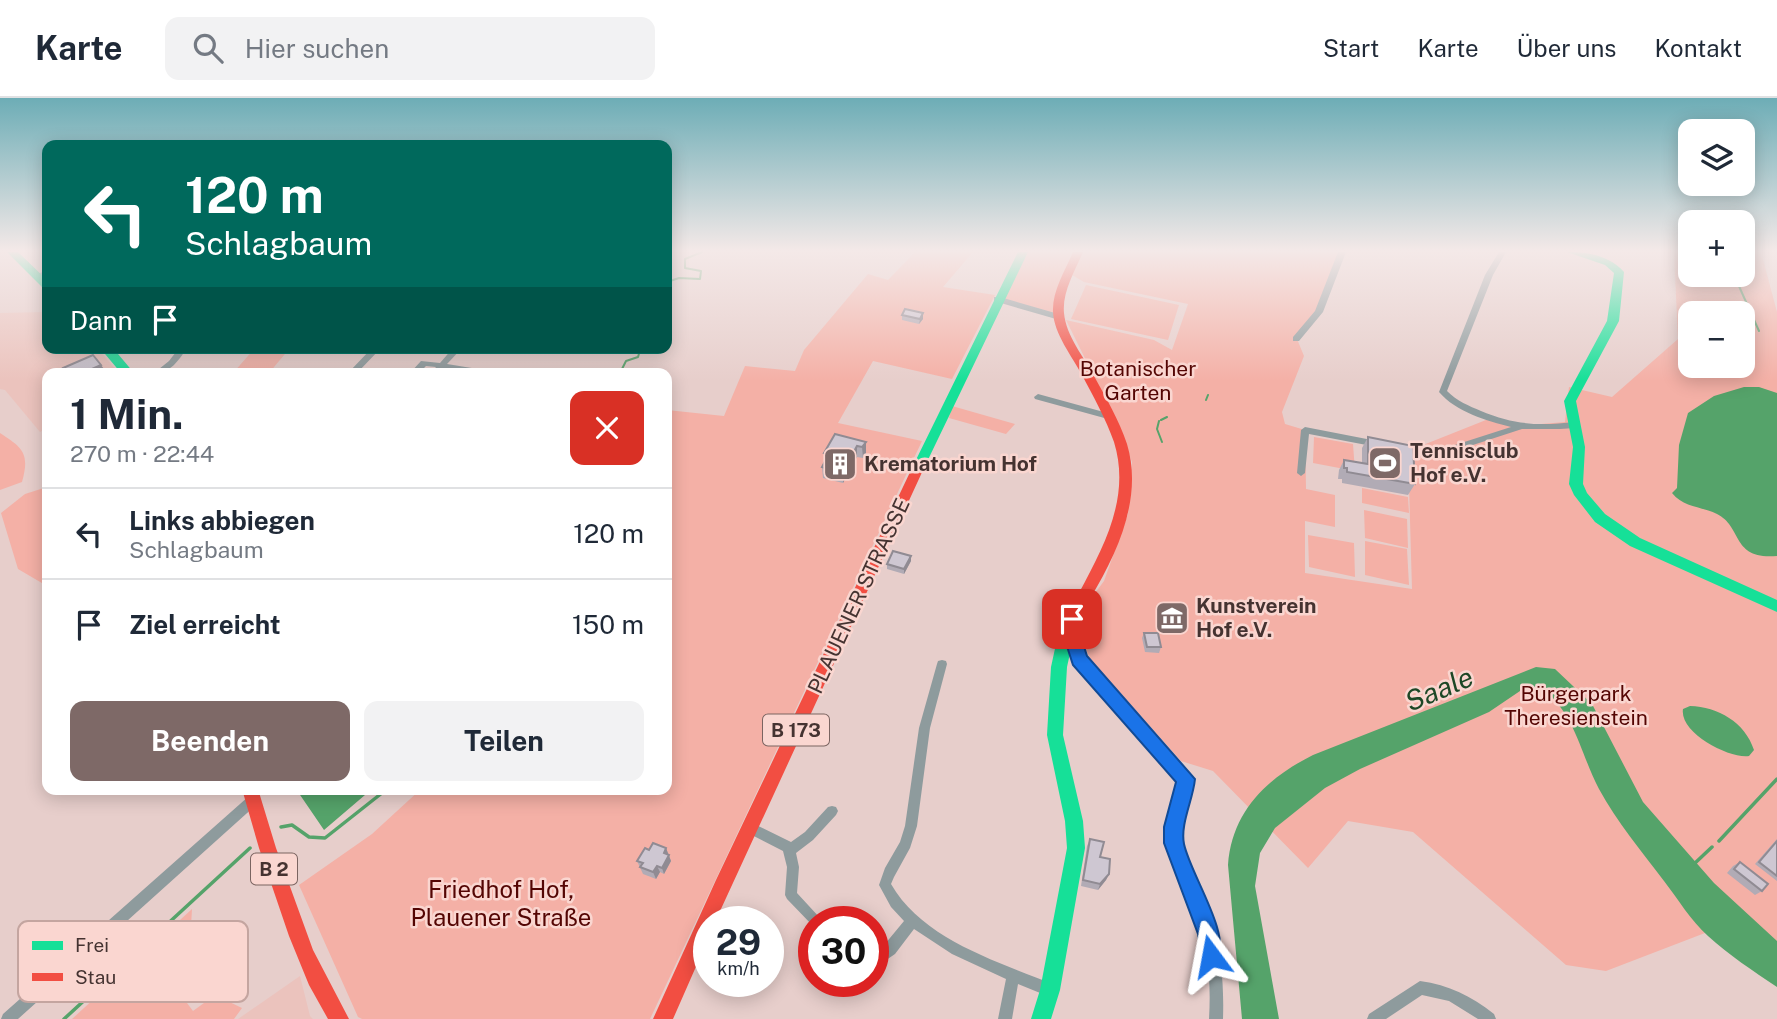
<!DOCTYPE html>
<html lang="de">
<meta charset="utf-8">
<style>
:root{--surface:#fff;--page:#f2f2f3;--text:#1f2937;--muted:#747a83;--line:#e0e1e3;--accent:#7e6967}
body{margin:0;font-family:"Public Sans",sans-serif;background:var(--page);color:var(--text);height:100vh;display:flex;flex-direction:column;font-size:26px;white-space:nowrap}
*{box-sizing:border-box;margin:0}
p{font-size:23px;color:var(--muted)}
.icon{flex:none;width:38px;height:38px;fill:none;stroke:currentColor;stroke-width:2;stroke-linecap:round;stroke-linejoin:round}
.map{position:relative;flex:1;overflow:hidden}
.side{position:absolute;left:42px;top:270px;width:630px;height:427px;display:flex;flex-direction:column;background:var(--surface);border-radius:14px;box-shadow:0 4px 18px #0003}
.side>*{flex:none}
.top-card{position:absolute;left:42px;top:42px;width:630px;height:214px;border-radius:14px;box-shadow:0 4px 18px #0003;background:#00695c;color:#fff;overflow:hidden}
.buttons{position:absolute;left:1678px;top:21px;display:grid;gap:14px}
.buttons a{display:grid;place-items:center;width:77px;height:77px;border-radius:14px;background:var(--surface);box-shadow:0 4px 18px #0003;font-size:35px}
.speed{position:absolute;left:693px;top:808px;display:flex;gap:14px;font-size:35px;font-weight:700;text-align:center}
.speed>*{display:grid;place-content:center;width:91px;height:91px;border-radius:50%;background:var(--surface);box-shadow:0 4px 18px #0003;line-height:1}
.speed small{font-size:18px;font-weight:400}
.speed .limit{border:10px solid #d22;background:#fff;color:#111}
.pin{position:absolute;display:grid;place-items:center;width:60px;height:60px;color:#fff;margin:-30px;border-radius:14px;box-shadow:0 4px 10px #0006}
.me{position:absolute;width:77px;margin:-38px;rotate:347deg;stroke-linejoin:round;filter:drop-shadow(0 0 5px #0008)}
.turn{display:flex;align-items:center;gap:24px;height:147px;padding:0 28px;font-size:32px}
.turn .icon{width:91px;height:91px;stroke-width:2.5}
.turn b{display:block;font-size:49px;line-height:60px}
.then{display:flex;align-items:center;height:66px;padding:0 28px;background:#0003;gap:14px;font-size:26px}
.round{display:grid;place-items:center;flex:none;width:74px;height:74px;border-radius:14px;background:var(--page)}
.headline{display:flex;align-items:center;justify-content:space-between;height:119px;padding:0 28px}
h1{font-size:42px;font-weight:700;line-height:52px}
.cta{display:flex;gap:14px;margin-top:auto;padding:14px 28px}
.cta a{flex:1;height:80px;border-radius:14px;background:var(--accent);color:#fff;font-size:28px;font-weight:700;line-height:80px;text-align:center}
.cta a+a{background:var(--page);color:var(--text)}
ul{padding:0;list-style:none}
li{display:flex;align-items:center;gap:21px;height:91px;padding:0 28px;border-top:2px solid var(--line)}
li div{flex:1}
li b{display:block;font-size:26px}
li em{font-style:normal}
header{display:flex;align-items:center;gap:42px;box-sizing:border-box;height:98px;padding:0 35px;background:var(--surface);border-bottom:2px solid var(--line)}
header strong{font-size:33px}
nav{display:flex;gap:38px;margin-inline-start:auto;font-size:24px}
.search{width:490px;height:63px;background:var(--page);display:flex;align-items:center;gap:18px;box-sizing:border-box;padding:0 24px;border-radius:14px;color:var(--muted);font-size:26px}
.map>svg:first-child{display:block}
.built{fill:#ebc3bd}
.green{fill:#f4b0a6;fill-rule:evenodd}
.water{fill:#55a36a}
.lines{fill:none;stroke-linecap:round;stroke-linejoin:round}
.stream-far1{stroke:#55a36a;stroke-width:2}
.stream{stroke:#55a36a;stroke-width:3.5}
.street{fill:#8e9b9d;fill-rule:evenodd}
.fast{fill:#16e098;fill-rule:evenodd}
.jam{fill:#f24e42;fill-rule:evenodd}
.wall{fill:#b1abb5}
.shaded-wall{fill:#908b93}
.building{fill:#cec7d2;stroke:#908b93;stroke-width:2}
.route{fill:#1a73e8;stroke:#114b97;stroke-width:2}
.labels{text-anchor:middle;stroke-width:5;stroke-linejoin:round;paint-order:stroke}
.shield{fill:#fad6d0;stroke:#7b6461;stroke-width:2}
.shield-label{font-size:19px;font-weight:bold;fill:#453331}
.park-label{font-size:21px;fill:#540503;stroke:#fad6d0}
.poi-label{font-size:21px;font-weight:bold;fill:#453331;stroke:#fad6d0;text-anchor:start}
.street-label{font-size:21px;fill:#453331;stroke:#fad6d0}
.near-park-label{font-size:24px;fill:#540503;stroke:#fad6d0}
.near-water-label{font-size:28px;font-style:italic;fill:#1d4726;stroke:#fad6d0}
.key{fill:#fad6d0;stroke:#c4a5a0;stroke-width:2}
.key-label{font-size:19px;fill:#453331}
</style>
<header>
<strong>Karte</strong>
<div class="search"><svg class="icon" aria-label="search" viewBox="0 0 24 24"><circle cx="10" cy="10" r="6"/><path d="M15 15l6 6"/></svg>Hier suchen</div>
<nav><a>Start</a><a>Karte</a><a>Über uns</a><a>Kontakt</a></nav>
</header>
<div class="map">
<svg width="1777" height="921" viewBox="0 0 1777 921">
<rect width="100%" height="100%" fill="#e7cecb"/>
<path class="built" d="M47,214V250H97L119,275H47V330L40,334L5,292L0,291V215Z
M300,878L310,918L313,921H238Z"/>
<path class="green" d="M915,154H973L943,189L995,197L952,281L873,263L838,325L922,343L650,921H362L358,919L299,787L372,736L421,691H667V312L724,318L745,268L795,273L804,252L868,176L888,182Z
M1027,154H1076L1055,216L1001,201Z
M1081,154H1342L1319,214L1297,241L1304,258L1282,314L1285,326L1305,332L1306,391L1335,397V429L1305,423V475L1412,491L1408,353L1491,320L1529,327L1565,324L1569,289L1612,299L1678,241L1674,154H1690V177H1743V154H1761L1777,214V865L1705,835L1606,873L1566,867L1413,734L1348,723L1308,770L1213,673L1181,663L1091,562L1081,542L1084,510L1104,483L1128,416L1132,364L1119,329L1066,222L1154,242L1172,252L1188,206L1084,184L1072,177ZM1690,215H1743V268H1690Z
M1086,187L1179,207L1168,242L1071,221Z
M255,250H290L269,275H233Z
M952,308L1015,326L1006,336L949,320Z
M0,335C23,350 30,355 22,384L0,392Z
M1314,339L1353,346L1355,373L1313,365Z
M47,389V488L18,471L1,415L25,396Z
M1362,390L1408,399L1409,415L1362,405Z
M1364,412L1407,421L1408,450L1365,440Z
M1308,437L1354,445L1355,479L1309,469Z
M1365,443L1407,451L1409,487L1365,477Z
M192,811L190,845L196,860L189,866L194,878L178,893L193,913L215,897L242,910L234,921H72Z"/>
<path class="water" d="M1744,289H1759L1777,295V458C1731,462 1743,429 1717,416C1701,408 1684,410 1672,395L1677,390L1679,347L1688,315L1714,298Z
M1536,569L1555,571L1592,606L1643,704L1714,785L1777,843V889C1753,873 1729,857 1708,838C1691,823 1678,801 1664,783C1642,754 1617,724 1599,691C1580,655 1576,617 1542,590L1520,593L1489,614L1360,671L1325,690L1275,730L1260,755L1255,788L1279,921H1242L1228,767C1232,713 1267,680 1313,657Z
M1690,608C1718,609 1745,624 1754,652L1749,658C1730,661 1679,635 1683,611Z
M296,691H372L324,732Z"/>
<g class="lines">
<path class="stream-far1" d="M1734,177L1759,233
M667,184L679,180L700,181L701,173L685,170V161L702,154
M620,275L626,263L638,259L640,252L636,250
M1206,302L1208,297
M1161,322L1167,319
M1159,323L1157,331L1162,344"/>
<path class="stream" d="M281,729L292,727L309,739L325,740L387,691
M1719,743L1777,681
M1694,766L1712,749
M64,921L250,750"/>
<path class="street" d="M1338,154H1346L1323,214L1299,243H1293V239L1315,213Z
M1499,154H1506L1493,177L1447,293C1457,303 1469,308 1481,313C1515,327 1539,328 1575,324L1579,327L1575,330L1560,331H1522L1430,361L1399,353L1398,351L1399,349L1402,348L1430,355L1511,329C1487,323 1456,314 1439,294L1485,177Z
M47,172V176L37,180L33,178Z
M994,199H1000L1062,217L1063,219L1059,221H1056L994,203Z
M179,250H187C178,263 171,275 154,275L169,263Z
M372,250H381L357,275H348Z
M453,250H462L447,266L484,272L488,275H467L443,271L440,275H431L436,269L426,268L419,275H410L421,263L440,265Z
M1038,296L1111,316L1112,318L1108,321L1035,301L1034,299Z
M1305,329L1377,343L1381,346L1377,349L1309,336L1305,375L1301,378L1297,375L1301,332Z
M1072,527L1076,528L1077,531L1079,552L1083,559L1185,669C1199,702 1176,718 1181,749C1185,776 1201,799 1211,824C1222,855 1224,889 1223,921H1209C1211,887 1209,852 1196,820C1187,797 1173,775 1169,750C1165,724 1186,701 1176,676L1075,565L1069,552L1067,531L1068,528Z
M942,562L946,563L947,566L930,630L917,728L910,750L894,779L891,786C923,842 999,864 1055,887L1057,892L1055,897L1050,899L1018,886L1012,921H998L1006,881L952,856L914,831L895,856L873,871V856L885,846L904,823L891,809L879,787L885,770L900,744L905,728L919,630L937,566L938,563Z
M253,697L257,698L259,702L257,706L18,921H1L3,916L249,698Z
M832,708L836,709L838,713L836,717L813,742L796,755L799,769L797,795L820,820L822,824H814V829L787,801L785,797L787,769L783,753L746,734L744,730L746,726L750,724L791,744L805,734L828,709Z
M1420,883C1449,887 1471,898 1494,916L1496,921H1478L1449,903L1422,897L1386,921H1367L1369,916Z"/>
<path class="fast" d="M7,154H18L47,182V191L43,190Z
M1018,154H1028L924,370L923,373H913L912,370Z
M1567,154C1587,153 1610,158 1624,174L1619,223L1576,303L1585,349L1583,386L1587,395L1605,416L1640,440L1777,502V514L1630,448L1595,424L1574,397L1569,386L1573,349L1564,303L1607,223L1614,175L1605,167Z
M100,250H113L134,275H121Z
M1086,489L1091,491L1093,495L1072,546L1067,569L1063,637L1083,723L1085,750L1060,892L1051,921H1031L1040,892L1067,750L1065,723L1047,637L1051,569L1056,546L1079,495L1081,491Z"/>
<path class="jam" d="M1073,154H1083C1075,173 1062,194 1064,215C1066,238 1084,259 1094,278C1106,300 1119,322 1127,346C1143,399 1118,454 1091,499H1081L1079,495C1104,448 1131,399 1114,344C1106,321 1093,298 1082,277C1072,258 1054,236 1053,214C1052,193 1065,173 1073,154Z
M918,365L924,370L715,824H709V839L673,921H653L716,782L912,370Z
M242,691H258L276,750L313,852L349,921H328L309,887L289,838L259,750Z"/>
</g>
<path class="wall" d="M923,215V221L919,226L902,222V217Z
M1368,339L1415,386L1408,397L1342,385V381H1338L1339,372L1344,362L1362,365V350Z
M866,344V355L863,360L857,359L843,385L823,380L822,369L825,364L824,355Z
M911,463L904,476L887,471V466Z
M1144,535L1161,549L1159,555L1145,554L1142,540Z
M1090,741L1109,776L1106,782L1098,792L1081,788L1087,748Z
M1777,741V783L1755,766Z
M666,750L671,763L664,776L660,774L656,781L643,776L637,763L649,752Z
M1740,764L1762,793L1755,797L1727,775L1733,768Z"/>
<path class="shaded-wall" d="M923,215V221L919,226L920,221Z
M101,267L107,275H83Z
M866,344V355L863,360L862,349Z
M857,348V359L843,385V374Z
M911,458V463L904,476V471Z
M666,750L671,763L664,776L662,770L664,755Z
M657,768L660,774L656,781L653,774Z
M1109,776L1106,782L1098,792L1100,786Z"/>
<path class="building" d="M905,211L923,215L920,221L902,217Z
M93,257L101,267L83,275H66L63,270Z
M835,336L866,344L862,349L857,348L843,374L822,369L829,356L824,355Z
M1368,339L1413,348L1415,386L1347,374V370H1344V362L1368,366Z
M893,453L911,458L904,471L887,466Z
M1144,535H1158L1161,549H1147Z
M1090,741L1104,744L1100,759L1110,761L1109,776L1100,786L1083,782Z
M1777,743V778L1759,764Z
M653,745L666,750L664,755L669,757L662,770L657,768L653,774L640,769L643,765L637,763L645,750L649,752Z
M1740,764L1768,786L1762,793L1734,771Z"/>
<linearGradient id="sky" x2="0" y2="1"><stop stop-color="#6dadb6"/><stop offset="0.54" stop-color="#f4e9e8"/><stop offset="1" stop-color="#f4e9e8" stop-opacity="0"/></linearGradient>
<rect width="1777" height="283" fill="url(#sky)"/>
<path class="route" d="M1072,515L1078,517L1081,521L1080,536L1087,558L1195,681C1193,702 1180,726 1184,746C1191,778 1231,834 1218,865L1211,869L1203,865L1198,836L1164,745V729L1176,684L1073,567L1063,536L1066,517Z"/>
<defs>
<g id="stadium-square" transform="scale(1.75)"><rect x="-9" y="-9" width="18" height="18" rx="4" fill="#7e6967" stroke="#fad6d0"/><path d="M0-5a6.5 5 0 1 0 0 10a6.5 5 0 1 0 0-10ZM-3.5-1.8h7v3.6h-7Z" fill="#fff"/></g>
<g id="building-square" transform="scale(1.75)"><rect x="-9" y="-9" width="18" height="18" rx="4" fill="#7e6967" stroke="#fad6d0"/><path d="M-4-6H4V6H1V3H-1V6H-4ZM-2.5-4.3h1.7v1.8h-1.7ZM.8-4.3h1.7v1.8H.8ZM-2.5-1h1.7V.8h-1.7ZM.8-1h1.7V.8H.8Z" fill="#fff"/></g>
<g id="museum-square" transform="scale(1.75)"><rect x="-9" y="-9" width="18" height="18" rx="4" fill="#7e6967" stroke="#fad6d0"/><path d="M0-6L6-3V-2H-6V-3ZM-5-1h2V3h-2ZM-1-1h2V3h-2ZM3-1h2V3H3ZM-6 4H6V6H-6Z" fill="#fff"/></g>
</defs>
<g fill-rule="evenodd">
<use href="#stadium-square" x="1385" y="365"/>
<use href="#building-square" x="840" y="366"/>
<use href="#museum-square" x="1172" y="520"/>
</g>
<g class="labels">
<g class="shield">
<rect x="763" y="616.5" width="66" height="31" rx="5"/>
<rect x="251" y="755.5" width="46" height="31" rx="5"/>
</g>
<g class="shield-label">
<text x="796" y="639">B 173</text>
<text x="274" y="778">B 2</text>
</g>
<g class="park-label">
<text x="1138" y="278">Botanischer<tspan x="1138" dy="24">Garten</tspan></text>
<text x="1576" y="603">Bürgerpark<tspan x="1576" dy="24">Theresienstein</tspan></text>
</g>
<g class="poi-label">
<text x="1410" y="360">Tennisclub<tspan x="1410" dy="24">Hof e.V.</tspan></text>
<text x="864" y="373">Krematorium Hof</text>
<text x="1196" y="515">Kunstverein<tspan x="1196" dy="24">Hof e.V.</tspan></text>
</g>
<g class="street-label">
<text transform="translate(859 498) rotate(-65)" y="7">PLAUENER STRASSE</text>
</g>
<g class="near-park-label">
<text x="501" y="800">Friedhof Hof,<tspan x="501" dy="28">Plauener Straße</tspan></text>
</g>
<g class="near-water-label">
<text transform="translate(1439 591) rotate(-23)" y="10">Saale</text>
</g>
</g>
<rect x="18" y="823" width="230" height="81" rx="10" class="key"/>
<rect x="32" y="843" width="31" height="9" fill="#16e098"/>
<rect x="32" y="875" width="31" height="8" fill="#f24e42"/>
<g class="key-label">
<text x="75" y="854">Frei</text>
<text x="75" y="886">Stau</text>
</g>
</svg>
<div class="buttons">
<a><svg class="icon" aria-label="layers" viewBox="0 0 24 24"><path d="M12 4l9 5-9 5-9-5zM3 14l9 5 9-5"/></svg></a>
<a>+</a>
<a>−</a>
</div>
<div class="speed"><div>29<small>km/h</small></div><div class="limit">30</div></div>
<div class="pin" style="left:1072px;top:521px;background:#d93025"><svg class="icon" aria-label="arrive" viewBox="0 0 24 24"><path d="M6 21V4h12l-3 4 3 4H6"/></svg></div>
<svg class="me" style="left:1211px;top:858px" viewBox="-20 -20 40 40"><path d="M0-17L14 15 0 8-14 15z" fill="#1a73e8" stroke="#fff" stroke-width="4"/></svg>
<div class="top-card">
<div class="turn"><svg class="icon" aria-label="left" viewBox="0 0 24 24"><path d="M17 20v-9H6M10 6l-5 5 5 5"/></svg><div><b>120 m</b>Schlagbaum</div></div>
<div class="then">Dann<svg class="icon" aria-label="arrive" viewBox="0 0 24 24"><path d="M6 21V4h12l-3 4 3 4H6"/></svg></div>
</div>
<section class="side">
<div class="headline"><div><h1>1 Min.</h1><p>270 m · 22:44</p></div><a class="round" style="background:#d93025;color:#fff"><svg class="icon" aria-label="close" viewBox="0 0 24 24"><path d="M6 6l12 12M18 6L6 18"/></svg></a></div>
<ul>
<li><svg class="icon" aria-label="left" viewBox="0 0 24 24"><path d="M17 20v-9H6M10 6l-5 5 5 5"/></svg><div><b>Links abbiegen</b><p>Schlagbaum</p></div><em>120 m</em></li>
<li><svg class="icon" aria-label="arrive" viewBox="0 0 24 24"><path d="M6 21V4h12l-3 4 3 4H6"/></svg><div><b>Ziel erreicht</b></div><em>150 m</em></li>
</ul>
<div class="cta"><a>Beenden</a><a>Teilen</a></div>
</section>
</div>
